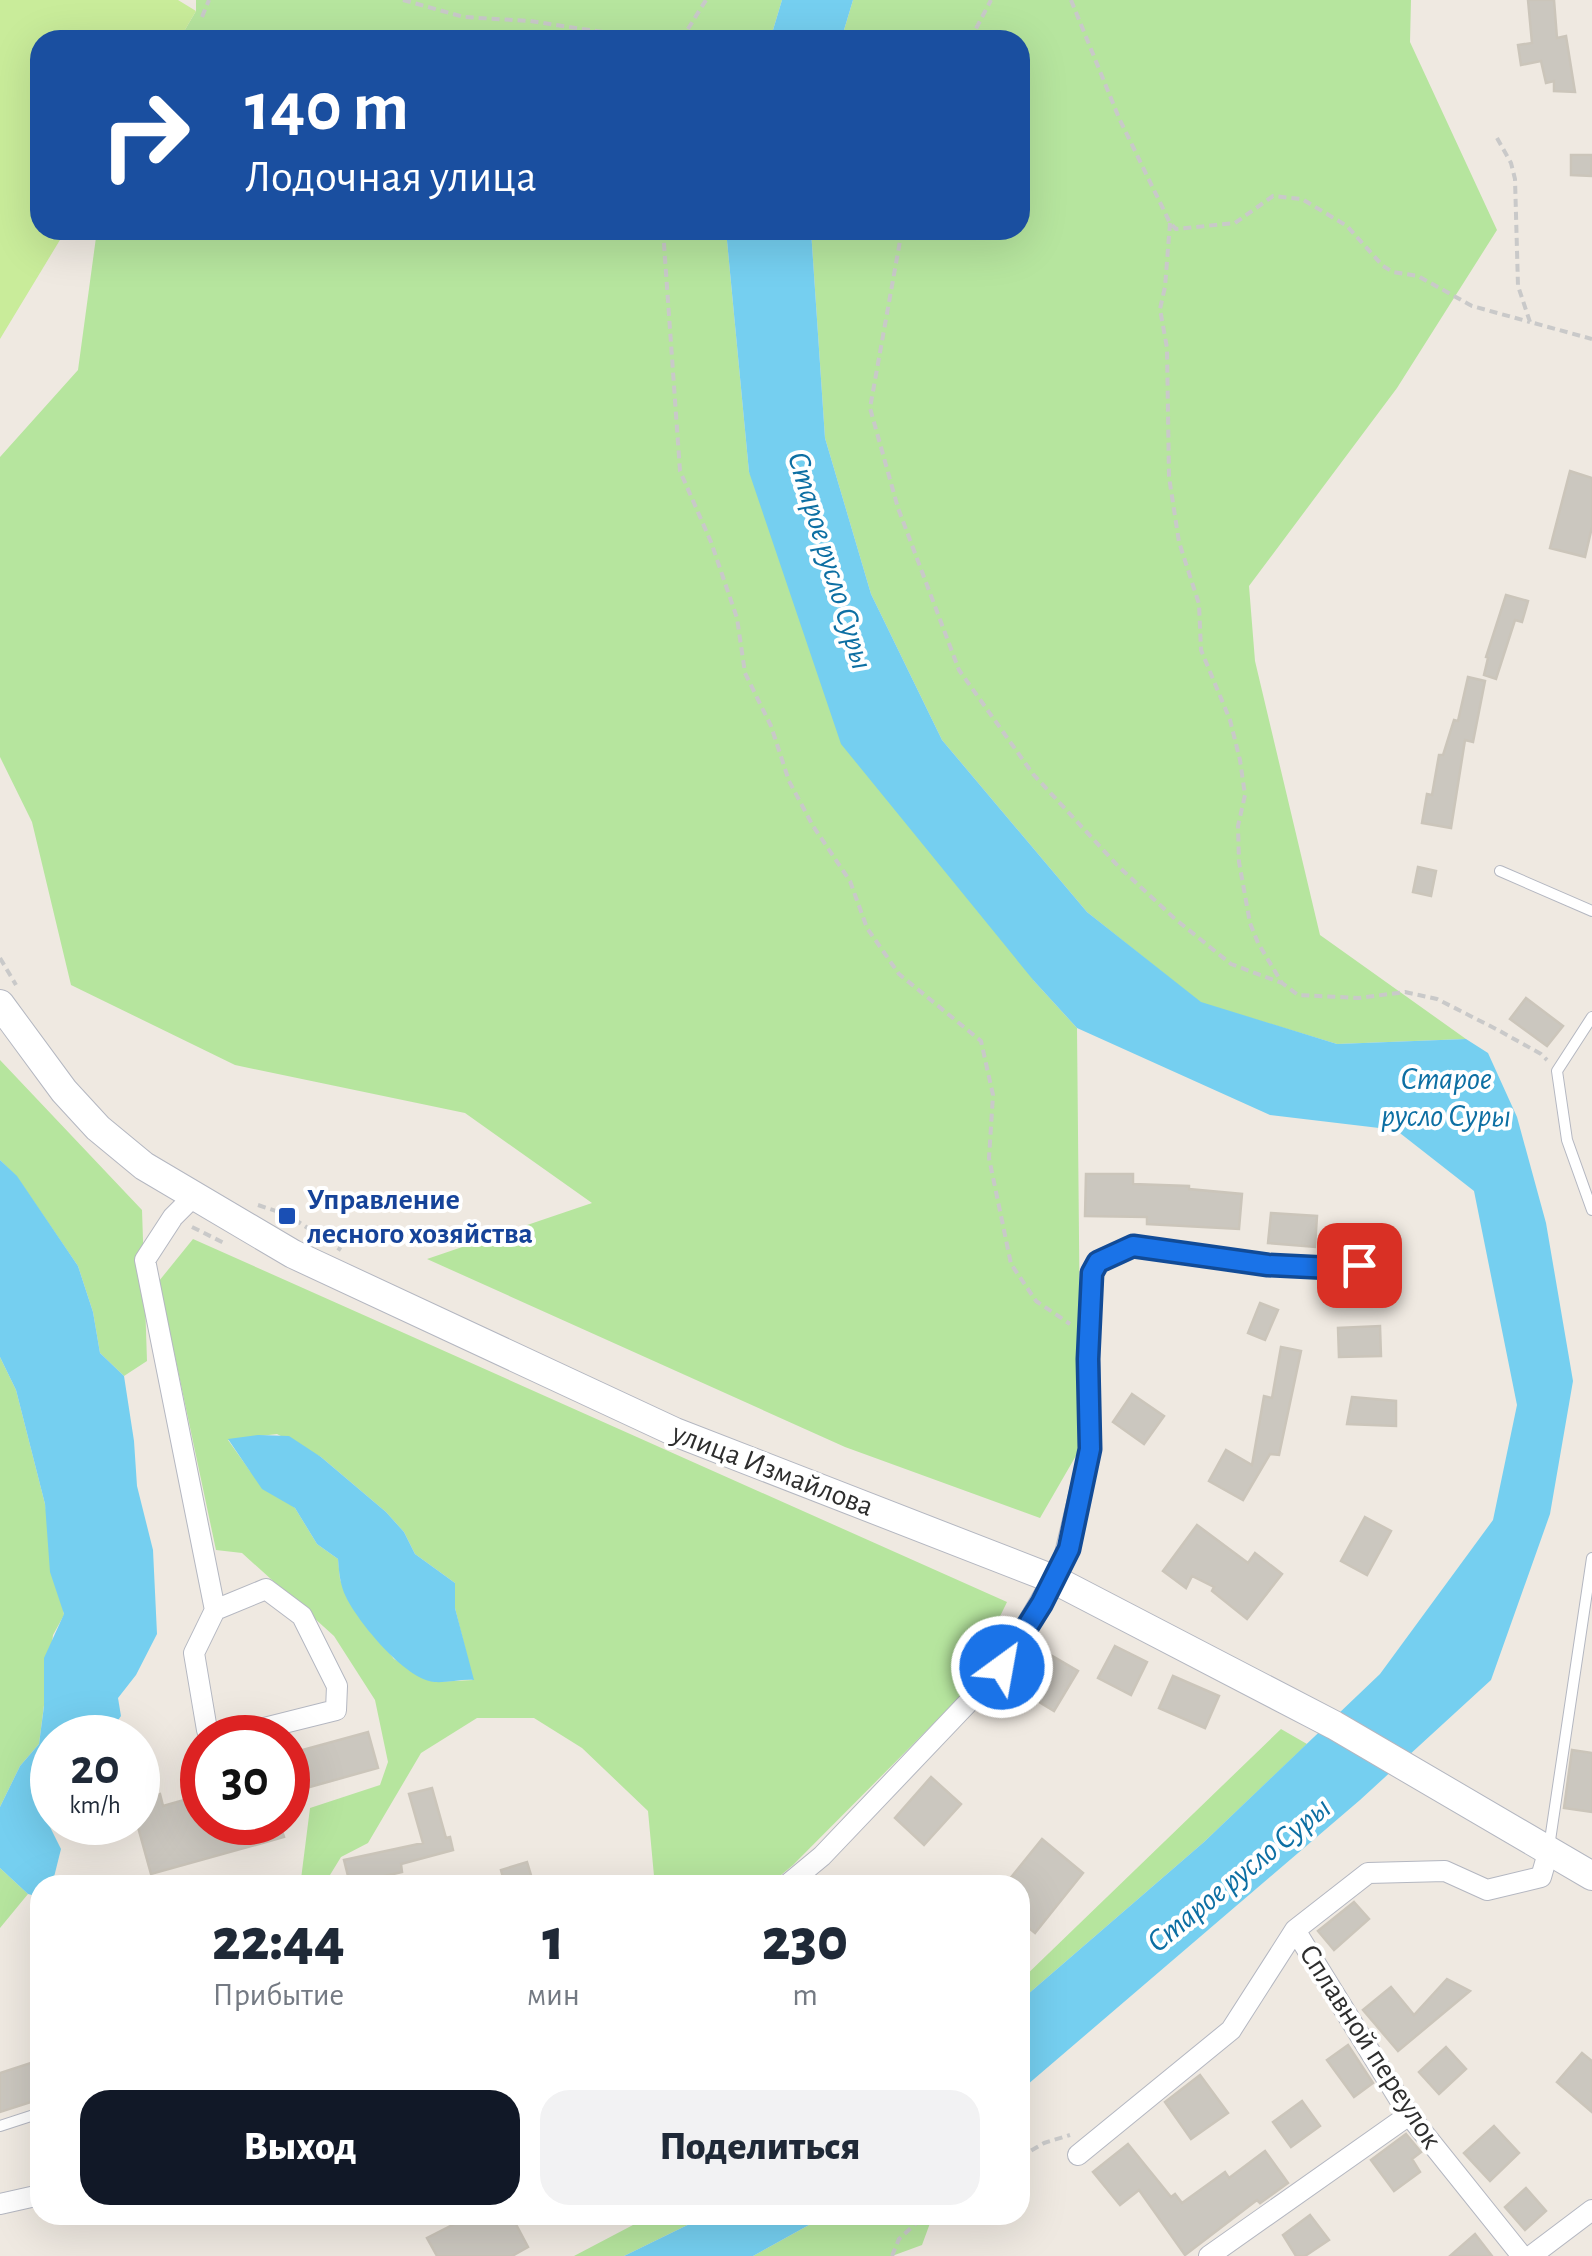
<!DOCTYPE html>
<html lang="ru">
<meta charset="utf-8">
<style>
:root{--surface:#fff;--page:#f2f2f3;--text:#1f2937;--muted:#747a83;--accent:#111827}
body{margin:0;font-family:"Alegreya Sans",sans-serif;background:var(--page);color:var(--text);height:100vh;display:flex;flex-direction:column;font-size:38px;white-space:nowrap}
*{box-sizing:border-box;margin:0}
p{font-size:32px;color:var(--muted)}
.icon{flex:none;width:55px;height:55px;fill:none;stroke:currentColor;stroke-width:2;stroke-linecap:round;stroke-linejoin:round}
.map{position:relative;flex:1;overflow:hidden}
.panel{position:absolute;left:30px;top:1875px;width:1000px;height:350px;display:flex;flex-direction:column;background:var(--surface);border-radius:30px;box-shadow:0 10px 40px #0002}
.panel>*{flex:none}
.hud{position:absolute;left:30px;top:30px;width:1000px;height:210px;border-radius:30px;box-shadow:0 10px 40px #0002;background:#1a4fa0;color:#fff;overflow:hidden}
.speed{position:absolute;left:30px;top:1715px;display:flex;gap:20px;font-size:50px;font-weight:700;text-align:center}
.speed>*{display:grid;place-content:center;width:130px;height:130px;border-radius:50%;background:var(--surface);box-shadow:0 10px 40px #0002;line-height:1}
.speed small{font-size:25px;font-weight:400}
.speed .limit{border:15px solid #d22;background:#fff;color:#111}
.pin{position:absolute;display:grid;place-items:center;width:85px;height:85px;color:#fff;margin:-42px;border-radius:20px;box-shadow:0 5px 15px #0006}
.me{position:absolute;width:110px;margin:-55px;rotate:32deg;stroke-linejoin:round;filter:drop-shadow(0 0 8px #0008)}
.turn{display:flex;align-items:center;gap:35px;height:210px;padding:0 50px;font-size:45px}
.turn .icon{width:130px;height:130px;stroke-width:2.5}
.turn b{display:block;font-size:70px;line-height:85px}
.eta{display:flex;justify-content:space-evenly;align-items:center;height:170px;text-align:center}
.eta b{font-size:60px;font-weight:800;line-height:70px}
.button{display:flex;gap:20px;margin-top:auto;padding:20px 50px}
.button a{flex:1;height:115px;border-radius:30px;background:var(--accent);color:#fff;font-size:40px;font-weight:800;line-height:115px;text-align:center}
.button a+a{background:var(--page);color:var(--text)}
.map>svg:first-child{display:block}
.green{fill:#b6e59e;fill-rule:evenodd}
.pitch{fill:#c9ec9a}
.water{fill:#75cff0}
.building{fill:#cbc7bf;stroke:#cbc5ba;stroke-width:2.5}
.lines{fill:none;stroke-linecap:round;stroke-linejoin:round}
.service-casing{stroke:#b4b7c1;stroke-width:12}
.minor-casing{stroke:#b4b7c1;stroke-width:22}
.secondary-casing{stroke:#b4b7c1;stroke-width:30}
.path{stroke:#c9c9c9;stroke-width:4;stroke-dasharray:8 5;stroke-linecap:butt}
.service{stroke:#fff;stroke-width:10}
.minor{stroke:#fff;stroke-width:20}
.secondary{stroke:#fff;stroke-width:28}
.route-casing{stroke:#114b97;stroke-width:25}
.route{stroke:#1a73e8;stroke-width:18}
.transit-dot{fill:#1a4fb4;stroke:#fff;stroke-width:4}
.labels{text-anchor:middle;stroke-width:8;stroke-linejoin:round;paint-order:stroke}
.transit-label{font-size:30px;font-weight:bold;fill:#164399;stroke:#fff;text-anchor:start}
.street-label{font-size:30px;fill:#2e2e2e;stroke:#fff}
.water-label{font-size:32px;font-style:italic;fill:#0d6fa3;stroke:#fff}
</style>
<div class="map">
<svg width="1592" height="2256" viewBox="0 0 1592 2256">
<rect width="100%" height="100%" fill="#efe9e1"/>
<path class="green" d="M196,0H782L770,40H179L196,11Z
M853,0H1411L1410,42L1497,230L1397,388L1249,586L1255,661L1320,935L1466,1039L1337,1044L1201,1003L1087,912L942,740L871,594L825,438L811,230H1020V40H841Z
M97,230H726L749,472L1034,981L1077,1028L1081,1447L1040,1518L845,1447L427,1259L592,1203L465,1113L235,1065L71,985L32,822L0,757V457L78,370Z
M0,1060L142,1210L147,1361L124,1376L100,1353L93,1312L78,1266L17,1177L0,1160Z
M193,1239L1007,1602L961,1696L793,1865L769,1885H650L654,1876L648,1811L582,1748L534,1718H477L421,1753L368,1843L341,1857L330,1875L301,1879L310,1808L380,1785L388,1762L375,1700L334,1636L242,1553L216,1550L159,1281ZM277,1434L321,1457L386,1512L404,1532L415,1554L455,1583V1608L473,1680L434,1682L394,1659L347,1598L340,1579L338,1559L317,1544L295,1508L250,1471L228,1440Z
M0,1357L16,1390L45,1504L64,1615L53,1635L39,1744L20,1766L0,1807Z
M1281,1729L1307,1744L1204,1842L1020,2001V1981Z
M0,1868L28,1894L0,1928Z
M652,2215H708L624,2256H574Z
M827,2215H933L922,2245L892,2256H753Z"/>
<path class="pitch" d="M0,0H178L196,11L179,40H40V230H66L0,339Z"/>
<path class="water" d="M782,0H853L841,40H770Z
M726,230H811L825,438L871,594L942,740L1087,912L1201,1002L1337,1044L1466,1039L1488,1053L1517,1117L1546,1223L1573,1381L1550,1514L1491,1680L1360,1800L1020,2091V2001L1204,1842L1380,1674L1493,1520L1517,1405L1474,1191L1396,1130L1270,1115L1077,1028L1034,981L841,744L749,472Z
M0,1160L17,1176L78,1266L93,1312L100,1353L124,1376L134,1441L137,1486L153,1550L157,1634L136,1675L118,1698L121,1716L106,1737L52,1738V1795L43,1813L61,1849L52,1885H40V1897L28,1894L0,1868V1807L20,1766L39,1744L44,1706V1658L64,1614L50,1572L45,1504L16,1390L0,1357Z
M258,1435L289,1436L321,1457L386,1512L404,1532L415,1554L455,1583V1608L474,1680C461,1679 447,1683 434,1682C405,1679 358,1622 346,1597C340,1585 339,1572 338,1559L317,1544L295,1508L262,1489L228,1439Z
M708,2215H827L753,2256H624Z"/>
<path class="building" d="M1528,0H1554L1557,38L1566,36L1575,92L1554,91V81L1546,83L1541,61L1521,65L1518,45L1532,43Z
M1571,155H1592L1591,176L1571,175Z
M1570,471L1592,478V527L1585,557L1550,548Z
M1506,595L1528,601L1522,622L1515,620L1496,679L1484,675L1488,658L1486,657Z
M1468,677L1485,681L1473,742L1465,740L1451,828L1422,823L1427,794L1432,795L1439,755H1443L1454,720L1458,721Z
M1418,867L1436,871L1431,896L1413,892Z
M1526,998L1563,1026L1547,1046L1510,1019Z
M1086,1174H1133V1184L1189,1186V1189L1242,1194L1239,1229L1147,1224V1217L1085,1216Z
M1271,1213L1317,1216L1315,1247L1268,1243Z
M1260,1303L1278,1310L1265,1340L1248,1333Z
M1380,1326L1381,1356L1339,1357L1338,1328Z
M1281,1347L1301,1351L1279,1455L1270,1454L1243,1500L1209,1481L1226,1450L1252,1465L1264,1396L1272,1398Z
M1132,1394L1164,1416L1144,1444L1113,1422Z
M1352,1397L1396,1401V1426L1347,1424Z
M1365,1517L1391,1531L1367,1575L1341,1561Z
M1197,1525L1248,1563L1255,1553L1282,1574L1247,1619L1212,1591L1214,1587L1192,1576L1186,1588L1163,1571Z
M1115,1646L1147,1662L1131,1695L1098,1678Z
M1049,1654L1078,1671L1054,1711L1026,1694Z
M1173,1676L1219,1696L1205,1728L1159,1708Z
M368,1732L378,1768L288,1793V1754Z
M1572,1750L1592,1753V1812L1564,1808Z
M931,1777L961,1804L924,1845L895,1818Z
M432,1788L446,1838L450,1837L453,1850L401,1864L402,1872L350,1884L344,1860L423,1843L409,1794Z
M160,1794L163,1806L202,1795V1822H279L284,1837L151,1874L138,1827V1800Z
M1042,1839L1083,1873L1035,1933L1020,1921V1885H1005Z
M527,1862L534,1885H505L501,1870Z
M1354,1902L1369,1919L1334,1950L1318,1931Z
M1447,1979L1470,1991L1398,2051L1363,2010L1391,1987L1414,2015Z
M1348,2045L1373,2083L1354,2097L1327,2060Z
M1446,2047L1466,2069L1439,2094L1419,2072Z
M1582,2053L1592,2061V2112L1557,2082Z
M40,2060V2099L0,2112V2073Z
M1200,2075L1228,2113L1191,2139L1165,2102Z
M1302,2101L1320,2126L1291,2147L1273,2122Z
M1494,2126L1519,2153L1490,2181L1464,2153Z
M1406,2134L1421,2152L1412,2159L1420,2172L1394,2191L1371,2160Z
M1128,2144L1171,2197L1175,2194L1182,2203L1225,2172L1229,2178L1265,2151L1288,2183L1260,2203L1257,2200L1185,2255L1139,2190L1120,2205L1093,2172Z
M1526,2188L1546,2211L1525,2230L1505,2207Z
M472,2215H511L528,2247L512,2256H437L427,2238Z
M1310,2215L1329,2240L1305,2256H1296L1283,2235Z
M1475,2234L1492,2256H1450Z"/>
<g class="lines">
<g class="service-casing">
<path id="service" d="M1500,871L1592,911
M1592,1017L1557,1071L1567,1140L1592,1210
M1549,1847L1592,1558
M0,2126L40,2113"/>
</g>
<g class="minor-casing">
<path id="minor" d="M193,1197L173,1217L145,1260L215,1610L194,1653L207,1730L232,1736L336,1710L337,1686L302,1616L266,1589L215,1610
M787,1885L822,1856L1002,1667L1063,1562L1090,1449L1089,1328L1091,1273L1098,1263L1133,1246L1268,1265L1331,1268L1387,1263
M1295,1930L1409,2115L1522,2256
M1078,2155L1231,2030L1295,1930L1368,1873L1445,1871L1487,1890L1541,1877L1548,1853
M0,2204L40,2195
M1209,2256L1409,2115
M1531,2256L1592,2210"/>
</g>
<g class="secondary-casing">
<path id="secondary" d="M0,1004L64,1091L98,1128L144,1166L293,1254L675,1432L1053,1579L1334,1725L1592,1876"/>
</g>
<path class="path" d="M403,0L464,17L530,21L655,40
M1071,0L1119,118L1170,223L1176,229L1235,223L1273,196L1302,199L1347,226L1383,266L1393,272L1418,276L1472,306L1530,322
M202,17L209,0
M681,40L706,0
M970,40L991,0
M1497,138L1511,163L1515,179L1518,286L1530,322L1592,339
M1170,223L1165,287L1160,309L1167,348L1169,477L1179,542L1199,604L1201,650L1230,720L1240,760L1245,795L1238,826L1239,862L1250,923L1258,943L1282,983L1298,995L1359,998L1405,992L1437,999L1498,1030L1541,1054L1547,1060
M663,230L680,471L711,542L737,618L745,673L771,726L789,781L813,826L850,881L867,928L899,974L981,1041L993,1095L989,1158L1011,1264L1036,1301L1070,1324
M902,230L870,408L898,508L959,670L1033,774L1118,866L1174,918L1231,964L1282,983
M0,958L16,985
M258,1205L288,1215L341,1250
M192,1227L224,1243
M1020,2157L1044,2143L1070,2135
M892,2256L899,2239L925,2215"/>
<use href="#service" class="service"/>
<use href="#minor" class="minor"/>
<use href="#secondary" class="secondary"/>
</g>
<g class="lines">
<g class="route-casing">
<path id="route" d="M1002,1667L1042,1603L1069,1549L1090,1449L1088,1359L1092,1273L1098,1262L1133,1246L1268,1265L1331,1268L1359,1265"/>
</g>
<use href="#route" class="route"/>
</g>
<rect class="transit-dot" x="277" y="1206" width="20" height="20" rx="5"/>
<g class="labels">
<g class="transit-label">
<text x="307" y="1209">Управление<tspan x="307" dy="34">лесного хозяйства</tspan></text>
</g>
<g class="street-label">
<text transform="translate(773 1469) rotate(21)" y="10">улица Измайлова</text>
<text transform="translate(1371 2046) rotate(57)" y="10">Сплавной переулок</text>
</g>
<g class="water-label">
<text transform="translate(831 560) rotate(73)" y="11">Старое русло Суры</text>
<text x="1446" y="1089">Старое<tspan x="1446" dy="37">русло Суры</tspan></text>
<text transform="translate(1238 1874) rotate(-39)" y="11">Старое русло Суры</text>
</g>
</g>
</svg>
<div class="speed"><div>20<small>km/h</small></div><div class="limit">30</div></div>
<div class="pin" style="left:1359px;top:1265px;background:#d93025"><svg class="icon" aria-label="arrive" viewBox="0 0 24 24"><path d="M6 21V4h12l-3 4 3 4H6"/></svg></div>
<svg class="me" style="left:1002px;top:1667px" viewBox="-20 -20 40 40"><circle r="17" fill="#1a73e8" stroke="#fff" stroke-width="3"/><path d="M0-11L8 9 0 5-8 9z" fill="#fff"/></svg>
<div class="hud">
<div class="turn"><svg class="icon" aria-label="right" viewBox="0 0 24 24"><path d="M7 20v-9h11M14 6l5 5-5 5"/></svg><div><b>140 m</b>Лодочная улица</div></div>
</div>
<section class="panel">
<div class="eta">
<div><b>22:44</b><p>Прибытие</p></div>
<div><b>1</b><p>мин</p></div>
<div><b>230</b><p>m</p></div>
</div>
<div class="button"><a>Выход</a><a>Поделиться</a></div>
</section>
</div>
